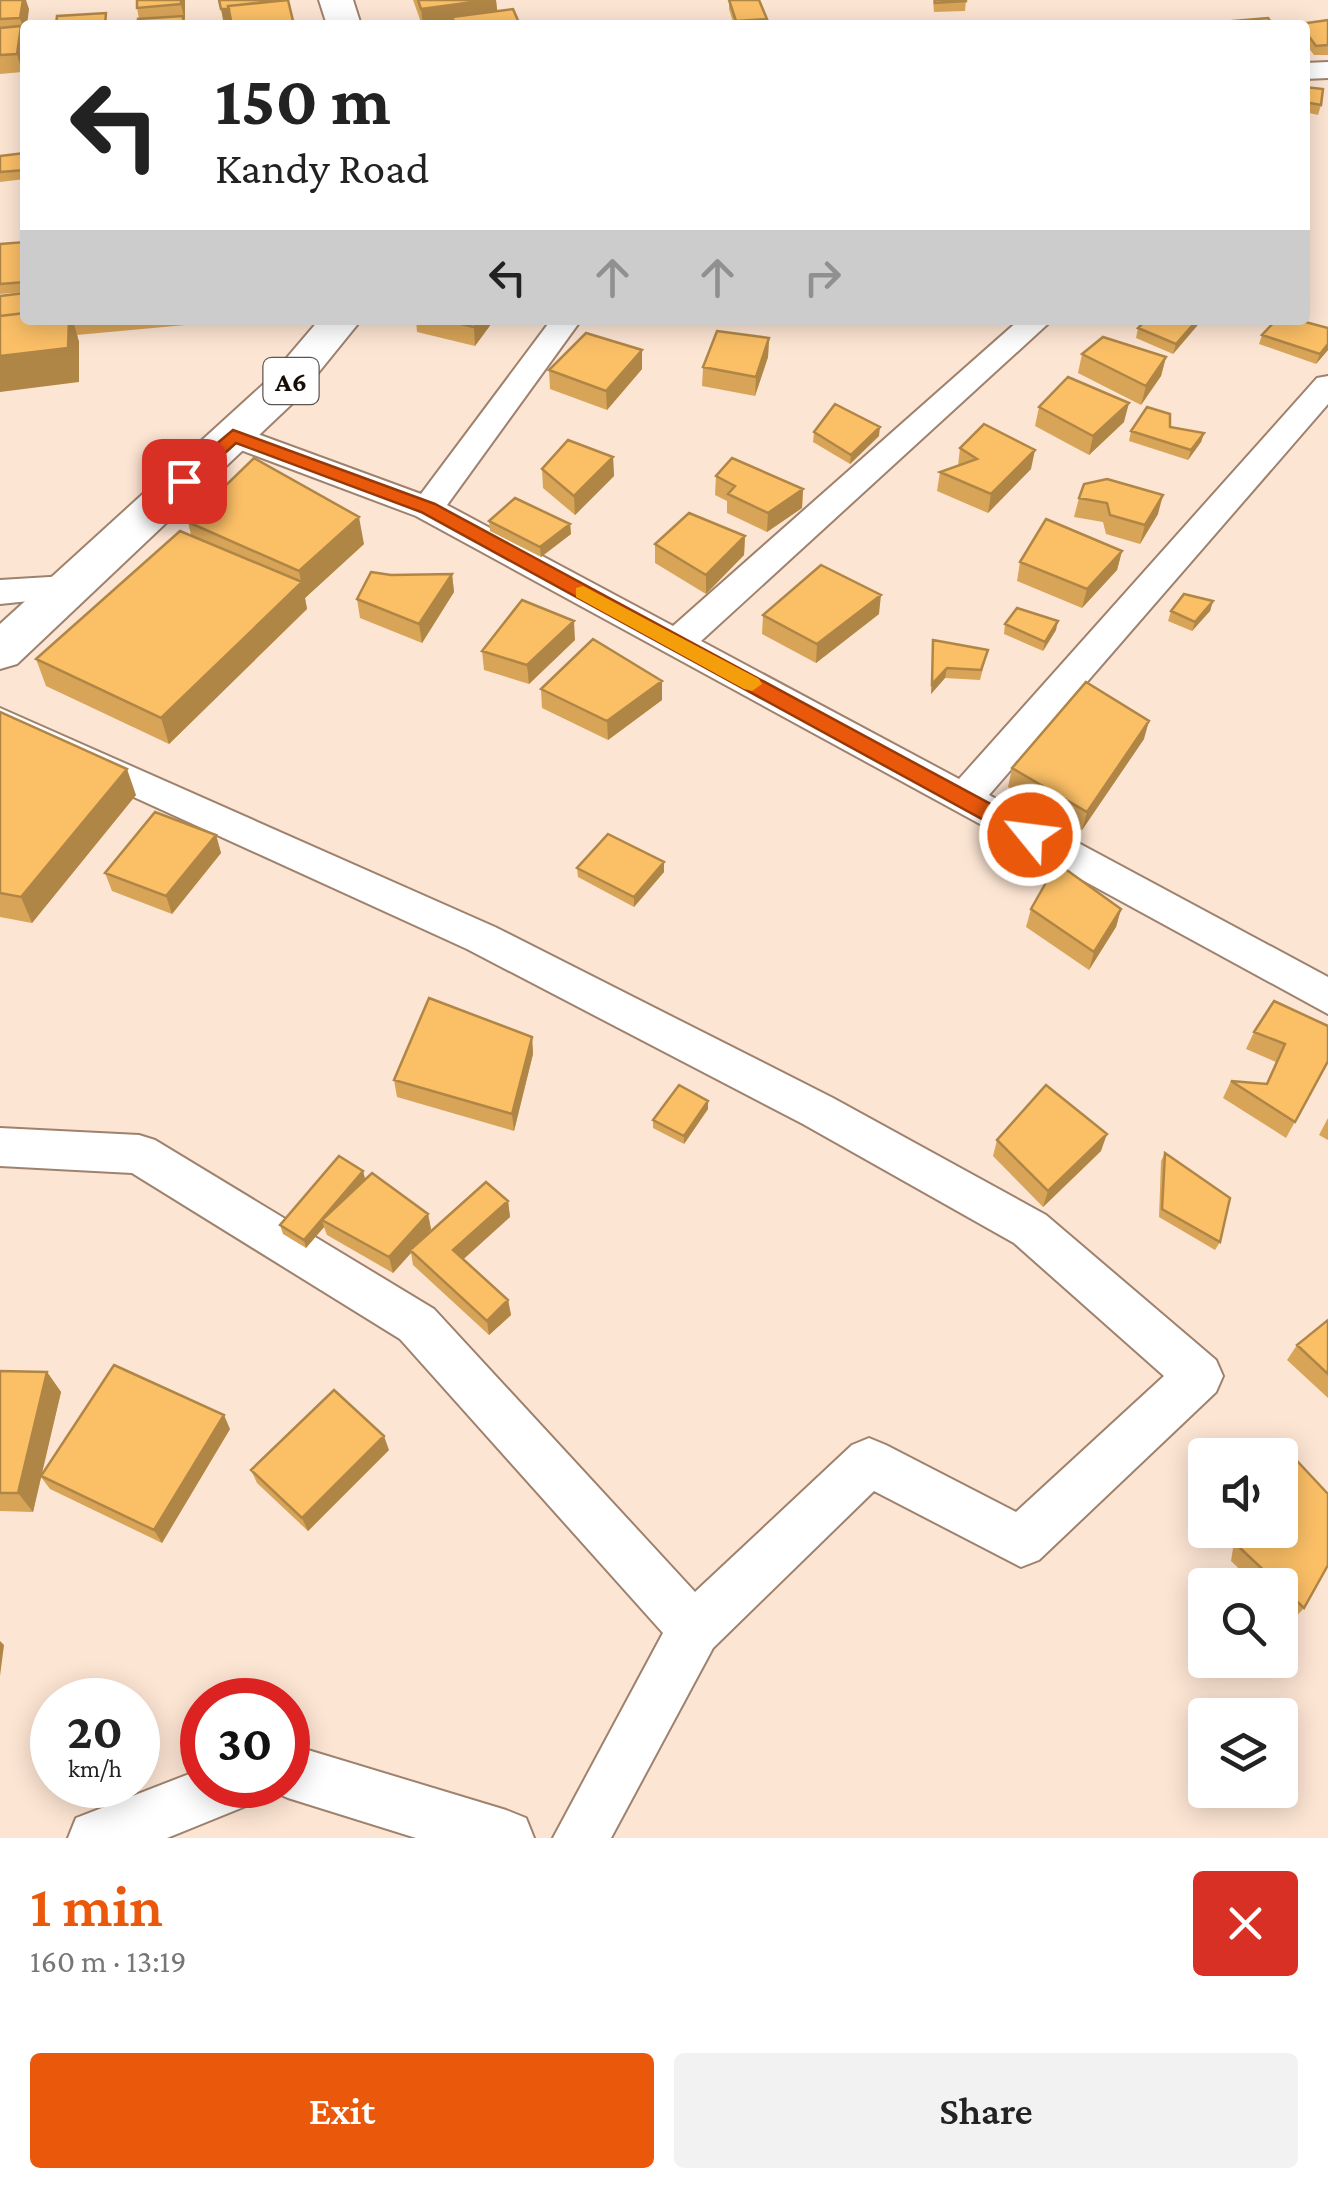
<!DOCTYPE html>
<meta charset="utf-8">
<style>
:root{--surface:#fff;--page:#f2f2f2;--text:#222;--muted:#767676;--accent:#ea580c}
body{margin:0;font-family:"Crimson Pro",serif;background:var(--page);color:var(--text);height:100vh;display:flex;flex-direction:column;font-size:38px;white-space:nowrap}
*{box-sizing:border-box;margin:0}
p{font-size:32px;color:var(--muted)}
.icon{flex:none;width:55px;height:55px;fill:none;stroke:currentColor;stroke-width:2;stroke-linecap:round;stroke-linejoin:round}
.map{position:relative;height:1838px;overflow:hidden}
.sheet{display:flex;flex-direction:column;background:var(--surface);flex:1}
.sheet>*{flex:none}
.guide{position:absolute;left:20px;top:20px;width:1290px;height:305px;border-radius:10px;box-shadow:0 5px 25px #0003;background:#fff;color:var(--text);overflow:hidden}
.tools{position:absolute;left:1188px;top:1438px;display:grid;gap:20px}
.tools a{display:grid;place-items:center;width:110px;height:110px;border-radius:10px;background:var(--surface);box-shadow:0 5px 25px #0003;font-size:50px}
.speed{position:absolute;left:30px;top:1678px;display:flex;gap:20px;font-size:50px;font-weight:700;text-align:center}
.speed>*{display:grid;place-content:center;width:130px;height:130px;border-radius:50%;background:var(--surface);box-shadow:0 5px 25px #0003;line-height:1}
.speed small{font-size:25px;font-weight:400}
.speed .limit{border:15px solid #d22;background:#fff;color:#111}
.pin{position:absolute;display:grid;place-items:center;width:85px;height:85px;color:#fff;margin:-42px;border-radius:20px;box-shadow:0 5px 15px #0006}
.me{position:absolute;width:110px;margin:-55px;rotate:299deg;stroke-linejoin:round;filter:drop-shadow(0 0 8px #0008)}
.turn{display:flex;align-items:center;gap:35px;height:210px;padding:0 30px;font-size:45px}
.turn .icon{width:130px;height:130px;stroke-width:2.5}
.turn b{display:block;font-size:70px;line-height:85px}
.lanes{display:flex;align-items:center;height:95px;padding:0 30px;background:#0003;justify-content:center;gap:50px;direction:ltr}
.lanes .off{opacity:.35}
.round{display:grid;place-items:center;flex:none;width:105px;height:105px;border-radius:10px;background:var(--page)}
.summary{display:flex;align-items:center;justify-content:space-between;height:170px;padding:0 30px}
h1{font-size:60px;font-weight:600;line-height:75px;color:var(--accent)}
.button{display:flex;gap:20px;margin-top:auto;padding:20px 30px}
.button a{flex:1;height:115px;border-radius:10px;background:var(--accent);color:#fff;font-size:40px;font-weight:600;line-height:115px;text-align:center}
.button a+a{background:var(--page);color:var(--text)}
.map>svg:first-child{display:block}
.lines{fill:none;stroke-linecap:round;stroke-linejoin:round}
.street-casing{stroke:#9e826e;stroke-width:4}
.highway-casing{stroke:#9e826e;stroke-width:4}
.street{fill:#fff;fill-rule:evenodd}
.highway{fill:#fff;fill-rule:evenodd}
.wall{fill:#d8a458}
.shaded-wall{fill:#b08647}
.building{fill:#fbbf66;stroke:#b08647;stroke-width:2.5}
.route{fill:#ea580c;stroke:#983908;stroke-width:2.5}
.slow{fill:#f59e0b}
.labels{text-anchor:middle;stroke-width:9;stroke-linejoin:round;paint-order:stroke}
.shield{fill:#fff;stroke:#5d5651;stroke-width:2.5}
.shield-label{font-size:28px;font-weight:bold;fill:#170d06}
</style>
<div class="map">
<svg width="1328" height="1838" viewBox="0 0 1328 1838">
<rect width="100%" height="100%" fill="#fde5d3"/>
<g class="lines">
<g class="street-casing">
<path id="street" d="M1328,62V78L1305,79V63Z
M551,320H581L447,505L673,626L1019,320H1052L701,641L959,779L1317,378L1328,376V404L989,795L1328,977V1014L416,516L222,443L217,436L222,429H244L421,494Z
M66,576L78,580L83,588L78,596L0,604V580Z
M0,708L495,927L833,1098L1046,1215L1216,1360L1223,1376L1216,1392L1039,1560L1021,1567L874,1491L713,1648L611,1838H553L663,1633L400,1339L132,1173L0,1166V1128L139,1135L155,1140L434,1309L695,1592L852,1445L869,1438L886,1445L1016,1512L1164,1376L1014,1243L803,1124L467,949L0,736Z
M288,1744L506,1810L526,1818L534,1838H416L288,1798L269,1790L266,1785H288Z
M202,1769V1785H260L251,1804L167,1838H68L76,1818Z"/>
</g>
<g class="highway-casing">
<path id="highway" d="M319,0H353L361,25H327Z
M319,320H361L297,399L17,664L0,669V624L267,381Z"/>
</g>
<use href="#street" class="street"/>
<use href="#highway" class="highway"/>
</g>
<path class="wall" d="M0,0L29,9L25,25V36H24L25,51L22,72L0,74Z
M137,0H185V22L139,19L137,8Z
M413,0H496L497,11L520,25H453V23L422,25Z
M729,0L767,19L766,25H734L729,9Z
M933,0H966L965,11L934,12Z
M1328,20V55H1314L1305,43V25H1299L1300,24Z
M1305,87L1321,105L1318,115L1305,112Z
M25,153V179L0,182V156Z
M25,242V292L0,294V244Z
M25,320H196V324L77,335L79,342V382Z
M416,320H494L475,346L417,332Z
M1146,320H1202L1173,354L1136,338L1138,328Z
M1262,335L1328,350L1316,364L1259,344Z
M769,338L768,357L755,396L702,386L703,367Z
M1082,354L1166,357L1161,376L1141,405L1078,373Z
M642,369L607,410L550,389L549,370Z
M1039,407L1124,422L1089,455L1035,426Z
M1170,427L1204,433L1201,442L1188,460L1129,441L1131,431Z
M814,432L879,436L850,464L813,442Z
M960,448L1031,469L988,513L937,491L940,472L958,466Z
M613,457L614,476L575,515L543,488L542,469Z
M716,476L803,489L802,508L767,532L727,513V501L715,495Z
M1079,498L1158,514L1140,544L1106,534L1103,522L1074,517Z
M489,521L570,524L571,534L541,557L490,531Z
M188,522L364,544L305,598L307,609L169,744L46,686L36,659L191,535Z
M745,536L744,555L706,594L655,563V544Z
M1122,551L1117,570L1082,608L1017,581L1020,562Z
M452,574L454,592L422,643L360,618L357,599L391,575Z
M1213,601L1210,611L1192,631L1168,621L1171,611Z
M879,614L816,663L762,634L763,615Z
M1005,624L1056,630L1043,651L1004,634Z
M575,640L529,684L484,670L482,651Z
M933,640L988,650L980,680L945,678L931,694Z
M541,689L662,700L608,740L542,708Z
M0,712L136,795L32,923L0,917Z
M1144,739L1082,830L1008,787L1012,768Z
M216,835L221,853L172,914L112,891L105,873Z
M577,868L664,872L634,907L578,877Z
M1031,909H1121L1116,927L1089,970L1026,927Z
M1254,1032L1328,1062L1286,1138L1223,1098L1231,1081L1266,1084L1276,1062L1246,1049Z
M532,1037L533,1054L514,1131L397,1097L394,1080Z
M708,1109L684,1144L653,1128V1120Z
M1328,1118V1140L1319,1135Z
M997,1140L1101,1151L1043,1207L993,1156Z
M1165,1153L1220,1242L1215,1250L1159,1217L1161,1161Z
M363,1171L365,1179L428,1214L431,1229L426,1235L508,1201L510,1217L463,1259L508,1300L511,1315L489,1335L413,1265L411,1253L393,1273L327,1235L324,1227L306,1248L283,1234L280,1225Z
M1328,1320V1398L1287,1360L1297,1345Z
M0,1371L47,1372L61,1392L41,1475L230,1429L162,1543L50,1489L41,1477L33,1512L0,1511Z
M1285,1448L1304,1608L1293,1620L1280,1608V1585H1256L1231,1561L1234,1542L1217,1530H1280V1456Z
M389,1450L308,1531L257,1483L251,1470Z"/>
<path class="shaded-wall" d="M23,0H26L29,9L27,25H25V34L20,18Z
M181,0H185V22L181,4Z
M488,0H496L498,17H452L453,23L423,25L421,9Z
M276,4L247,25H224L221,9Z
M21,26L25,41L22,72L17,54Z
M69,320H73L79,342V382L0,392V356Z
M479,320H494L475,346L474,327Z
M1197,320H1202L1173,354L1176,344Z
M769,338L768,357L755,396L756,377Z
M1328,344V350L1316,364L1320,354Z
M642,350V369L607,410L606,391Z
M1166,357L1161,376L1141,405L1146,386Z
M1129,403L1124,422L1089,455L1093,436Z
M880,427L879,436L850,464L851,455Z
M1204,433L1201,442L1188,460L1191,450Z
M1035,450L1031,469L988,513L991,494Z
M613,457L614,476L575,515L574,496Z
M803,489L802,508L767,532L768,513Z
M1163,495L1158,514L1140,544L1145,525Z
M359,517L364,544L305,598L307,609L169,744L161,718L301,582L299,571Z
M570,524L571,534L541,557L540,547Z
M745,536L744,555L706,594V575Z
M1122,551L1117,570L1082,608L1087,589Z
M452,574L454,592L422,643L419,624Z
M881,595L879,614L816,663L817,644Z
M1213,601L1210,611L1192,631L1195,622Z
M574,621L575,640L529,684L527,665Z
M1058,621L1056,630L1043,651L1045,642Z
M947,668L945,678L931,694L932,684Z
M662,681V700L608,740L607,721Z
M1149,721L1144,739L1082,830L1087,812Z
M127,769L136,795L32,923L21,897Z
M216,835L221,853L172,914L166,896Z
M664,862V872L634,907V897Z
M1121,909L1116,927L1089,970L1094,952Z
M532,1037L533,1054L514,1131L512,1114Z
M708,1101V1109L684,1144V1136Z
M1107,1134L1101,1151L1043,1207L1048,1191Z
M363,1171L365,1179L322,1220L324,1227L306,1248L304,1240Z
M508,1201L510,1217L456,1266L453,1250Z
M428,1214L431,1229L412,1252L410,1250L411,1253L393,1273L389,1257Z
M508,1300L511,1315L489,1335L487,1321Z
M47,1372L61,1392L33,1512L18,1493Z
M224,1415L230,1429L162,1543L154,1530Z
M384,1436L389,1450L308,1531L302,1518Z
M0,1641L4,1645L0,1676Z"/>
<path class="building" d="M0,0H23L20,18L0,19Z
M137,0H181V4L137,8Z
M219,0H275V1L228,6L229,9H221Z
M288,0L294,25H232L228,6Z
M418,0H488L421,9Z
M729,0H759L767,19L736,21Z
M935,0H966V1L935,3Z
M513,9L520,25H456L452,17Z
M106,13L105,25H56L57,16Z
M183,16V25H138V19Z
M1268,18L1273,25H1234L1232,21Z
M1328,20V45L1316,46L1305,31V25L1300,24Z
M21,26L17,54L0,55V28Z
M1305,87L1323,89L1321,105L1305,102Z
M25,153V170L0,172V156Z
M25,242V282L0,284V244Z
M25,293V313L0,316V296Z
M25,313V320H69L68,348L0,356V316Z
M444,320H479L474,327Z
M1146,320H1197L1176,344L1138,328Z
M1276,320H1298L1328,328V344L1320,354L1262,335Z
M717,331L769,338L756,377L703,367Z
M586,333L642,350L606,391L549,370Z
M1103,337L1166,357L1146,386L1082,354Z
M1068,377L1129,403L1093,436L1039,407Z
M835,404L880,427L851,455L814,432Z
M1147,407L1170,414V427L1204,433L1191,450L1131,431Z
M984,424L1035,450L991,494L940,472L977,459L960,448Z
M568,440L613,457L574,496L542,469Z
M254,458L359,517L299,571L188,522Z
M732,458L803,489L768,513L728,494L735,486L716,476Z
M1107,479L1163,495L1145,525L1110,515L1107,503L1079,498L1084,484Z
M515,498L570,524L540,547L489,521Z
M689,513L745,536L706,575L655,544Z
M1046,519L1122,551L1087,589L1020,562Z
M180,531L302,582L161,718L36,659Z
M821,565L881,595L817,644L763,615Z
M371,572L391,575L452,574L419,624L357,599Z
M1184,594L1213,601L1195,622L1171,611Z
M522,600L574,621L527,665L482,651Z
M1017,608L1058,621L1045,642L1005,624Z
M593,639L662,681L607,721L541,689Z
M933,640L988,650L981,670L947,668L932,684Z
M1086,682L1149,721L1087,812L1012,768Z
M0,712L127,769L21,897L0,893Z
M155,812L216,835L166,896L105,873Z
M608,834L664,862L634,897L577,868Z
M1057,863L1121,909L1094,952L1031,909Z
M429,998L532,1037L512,1114L394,1080Z
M1274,1001L1328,1026V1061L1295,1122L1231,1081L1267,1084L1285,1044L1254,1032Z
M679,1085L708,1101L684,1136L653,1120Z
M1046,1085L1107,1134L1048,1191L997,1140Z
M1165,1153L1230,1198L1220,1242L1162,1209Z
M339,1156L363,1171L304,1240L280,1225Z
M372,1173L428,1214L389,1257L322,1220Z
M486,1182L508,1201L453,1250L508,1300L487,1321L410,1250Z
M1328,1320V1374L1297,1345Z
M114,1365L224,1415L154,1530L41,1476Z
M0,1371L47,1372L18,1493H0Z
M334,1390L384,1436L302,1518L251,1470Z
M1285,1448L1328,1494V1565L1304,1608L1240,1548L1243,1530H1280V1470Z"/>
<path class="route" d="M233,430L435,504L1037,829L1040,835L1037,841H1022L421,512L236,443L190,485H177V477Z"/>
<path class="slow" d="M583,586L759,679L762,684L752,691L744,689L576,597V588Z"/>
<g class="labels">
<rect class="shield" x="263.5" y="358" width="55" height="46" rx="8"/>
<g class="shield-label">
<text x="291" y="391">A6</text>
</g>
</g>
</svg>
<div class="tools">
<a><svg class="icon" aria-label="sound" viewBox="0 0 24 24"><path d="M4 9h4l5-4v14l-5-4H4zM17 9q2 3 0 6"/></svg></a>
<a><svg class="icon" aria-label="search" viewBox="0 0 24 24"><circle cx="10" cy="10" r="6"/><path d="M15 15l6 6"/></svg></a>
<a><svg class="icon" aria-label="layers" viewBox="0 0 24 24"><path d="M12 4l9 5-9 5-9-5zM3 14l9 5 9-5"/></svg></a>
</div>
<div class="speed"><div>20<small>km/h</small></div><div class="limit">30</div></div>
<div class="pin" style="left:184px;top:481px;background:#d93025"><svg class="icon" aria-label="arrive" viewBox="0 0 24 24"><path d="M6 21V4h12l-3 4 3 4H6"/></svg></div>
<svg class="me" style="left:1030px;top:835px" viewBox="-20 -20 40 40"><circle r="17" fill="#ea580c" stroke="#fff" stroke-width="3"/><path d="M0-11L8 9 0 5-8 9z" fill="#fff"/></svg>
<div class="guide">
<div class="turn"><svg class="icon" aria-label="left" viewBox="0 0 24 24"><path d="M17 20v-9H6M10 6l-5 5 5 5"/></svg><div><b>150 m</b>Kandy Road</div></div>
<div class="lanes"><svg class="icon" aria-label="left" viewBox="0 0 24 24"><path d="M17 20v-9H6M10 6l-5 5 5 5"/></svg><svg class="icon off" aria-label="ahead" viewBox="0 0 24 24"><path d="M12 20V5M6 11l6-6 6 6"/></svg><svg class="icon off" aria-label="ahead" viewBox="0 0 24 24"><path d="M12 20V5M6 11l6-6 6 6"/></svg><svg class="icon off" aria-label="right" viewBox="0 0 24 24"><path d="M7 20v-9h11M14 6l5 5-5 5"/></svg></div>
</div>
</div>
<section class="sheet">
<div class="summary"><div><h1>1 min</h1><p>160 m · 13:19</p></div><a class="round" style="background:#d93025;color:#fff"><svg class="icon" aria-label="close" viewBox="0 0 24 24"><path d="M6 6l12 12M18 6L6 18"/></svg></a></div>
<div class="button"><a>Exit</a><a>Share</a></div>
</section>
